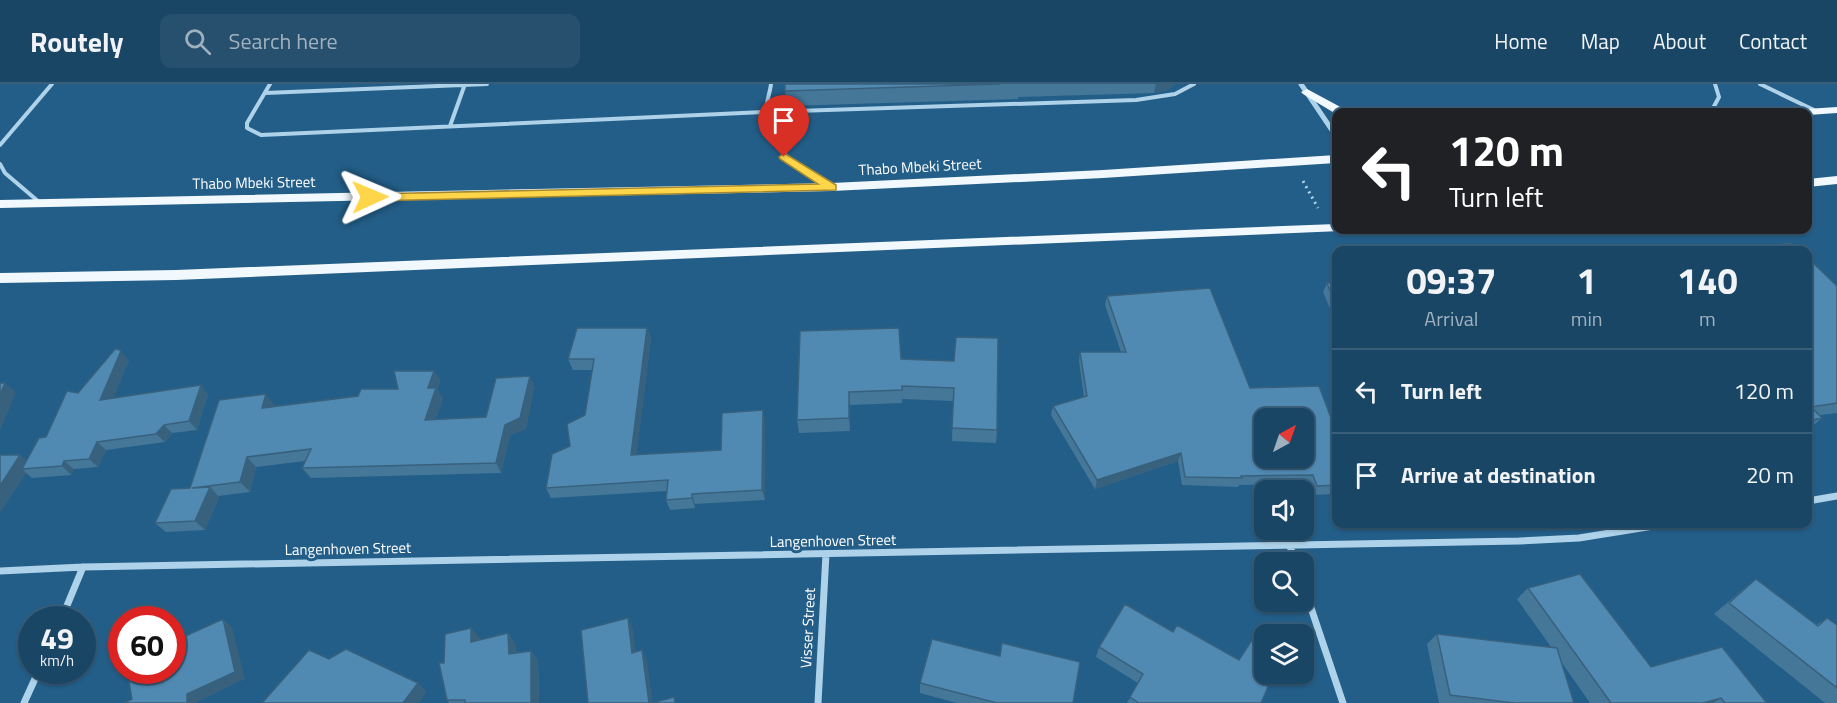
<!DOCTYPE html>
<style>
:root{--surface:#1a4666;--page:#27506f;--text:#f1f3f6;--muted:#9fb1bf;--line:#385e7a}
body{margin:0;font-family:"Titillium Web",sans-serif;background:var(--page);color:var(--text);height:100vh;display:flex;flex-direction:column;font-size:22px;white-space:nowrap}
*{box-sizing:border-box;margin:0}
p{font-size:20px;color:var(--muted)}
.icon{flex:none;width:33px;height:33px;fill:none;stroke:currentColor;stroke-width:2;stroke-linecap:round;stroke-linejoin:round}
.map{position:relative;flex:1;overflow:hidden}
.sheet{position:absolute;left:1332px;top:162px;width:480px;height:282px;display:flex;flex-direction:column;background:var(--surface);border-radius:12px;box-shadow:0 2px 4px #0004,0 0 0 2px var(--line)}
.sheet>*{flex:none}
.top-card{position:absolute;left:1332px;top:24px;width:480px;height:126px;border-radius:12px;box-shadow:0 2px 4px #0004,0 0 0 2px var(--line);background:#202124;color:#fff;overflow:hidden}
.needle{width:39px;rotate:40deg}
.buttons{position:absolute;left:1254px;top:324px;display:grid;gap:12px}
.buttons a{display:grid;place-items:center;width:60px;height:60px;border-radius:12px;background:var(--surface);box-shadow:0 2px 4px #0004,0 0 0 2px var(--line);font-size:30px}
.speed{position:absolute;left:18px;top:522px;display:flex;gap:12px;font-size:30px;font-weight:700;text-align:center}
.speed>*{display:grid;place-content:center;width:78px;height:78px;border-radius:50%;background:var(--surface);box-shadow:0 2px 4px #0004,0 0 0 2px var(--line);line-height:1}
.speed small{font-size:15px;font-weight:400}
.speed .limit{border:9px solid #d22;background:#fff;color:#111}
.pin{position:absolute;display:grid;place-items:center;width:51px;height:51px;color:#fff;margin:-62px -26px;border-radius:50% 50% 50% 0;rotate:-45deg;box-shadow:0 0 6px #0007}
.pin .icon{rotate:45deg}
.me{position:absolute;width:66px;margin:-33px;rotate:89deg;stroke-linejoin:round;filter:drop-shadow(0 0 4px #0008)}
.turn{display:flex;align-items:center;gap:21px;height:126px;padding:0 18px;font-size:27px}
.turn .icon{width:78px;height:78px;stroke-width:2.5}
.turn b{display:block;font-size:42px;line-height:51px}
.eta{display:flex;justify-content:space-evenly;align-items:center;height:102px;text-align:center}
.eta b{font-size:36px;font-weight:700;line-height:42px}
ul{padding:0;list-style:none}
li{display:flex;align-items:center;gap:18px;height:84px;padding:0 18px;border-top:2px solid var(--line)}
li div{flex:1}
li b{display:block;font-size:22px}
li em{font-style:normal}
header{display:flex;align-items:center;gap:36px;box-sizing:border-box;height:84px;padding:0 30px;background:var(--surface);border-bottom:2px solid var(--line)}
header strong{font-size:28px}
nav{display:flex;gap:33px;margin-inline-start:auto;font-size:21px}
.search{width:420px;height:54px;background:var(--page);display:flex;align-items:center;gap:15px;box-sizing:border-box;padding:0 21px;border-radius:12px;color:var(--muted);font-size:22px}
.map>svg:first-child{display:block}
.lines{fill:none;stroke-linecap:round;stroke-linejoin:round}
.path{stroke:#aed2ea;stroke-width:3;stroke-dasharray:2 4;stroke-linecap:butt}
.service{stroke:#aed2ea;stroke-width:4}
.minor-far1{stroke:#aed2ea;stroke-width:5}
.minor{stroke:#aed2ea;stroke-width:7}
.primary{fill:#f1f8fe;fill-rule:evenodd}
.wall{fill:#457799}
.shaded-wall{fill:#38617d}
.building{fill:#508ab2;stroke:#38617d;stroke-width:1.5;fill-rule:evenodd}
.route{fill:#ffd54a;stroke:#a68a30;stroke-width:1.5}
.labels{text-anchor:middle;stroke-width:6;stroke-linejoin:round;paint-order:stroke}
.street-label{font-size:15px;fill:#fff;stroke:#235e88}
</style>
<header>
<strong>Routely</strong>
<div class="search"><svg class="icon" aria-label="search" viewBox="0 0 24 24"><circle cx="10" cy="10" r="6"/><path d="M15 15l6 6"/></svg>Search here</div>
<nav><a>Home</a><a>Map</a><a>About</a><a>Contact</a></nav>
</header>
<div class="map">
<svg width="1837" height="619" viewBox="0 0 1837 619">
<rect width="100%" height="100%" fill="#235e88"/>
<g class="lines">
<path class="path" d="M1303,97L1318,124"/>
<path class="service" d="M270,0L247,39V44L261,51L766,28L1136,16L1175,10L1194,0
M771,0C770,9 766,18 766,28C766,66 801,84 829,102
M1760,0L1814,26
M265,9L487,0
M1711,28L1719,13L1715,0
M450,42L465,0
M0,61L52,0
M0,80L5,89L39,118"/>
<path class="minor-far1" d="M1301,0L1336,52"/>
<path class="minor" d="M1808,417L1837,412
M1290,462L1295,478
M0,487L83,483L1519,457L1579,454L1666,440
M1304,503L1343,619
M61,536L83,483
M24,619L39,586
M818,619L826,470"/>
<path class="primary" d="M1307,5L1346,26L1348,28L1336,30L1303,10L1301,8Z
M1837,23V29L1808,31V28H1800L1806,25Z
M1336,71V79L1103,94L832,107L0,124V116L832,99L1103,86Z
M1837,92V100L1808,103V95Z
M1336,140V146H1342L1341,147L176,196L0,199V189L176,186Z"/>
</g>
<path class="wall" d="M785,0H1176L1167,6L1154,9L1018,13V15L787,22L785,7Z
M1808,174L1837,202V329L1820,331L1822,334L1808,346Z
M1327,199H1336V239L1323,208Z
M1107,212L1250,304L1331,334L1336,333V410L1312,411L1308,400L1239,401L1238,403L1182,401L1178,377L1095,405L1051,331L1053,322L1084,313L1079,277L1080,268H1121L1105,221Z
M647,244L651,255L636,371L721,366L765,337V416L695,420V424L670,426L666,416L667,407L551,414L546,404L570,362L585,331L592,286H573L568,275Z
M901,275L954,277L997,346L996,359L952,357L953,317L902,315V319L850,321V347L799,349L797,336Z
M129,276L113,314L208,310L197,346L172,349L165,358L106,366L98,383L74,385L71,391L32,394L26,389L0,428L27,377L46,353L78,309Z
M434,287L440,297L437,306L443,315L435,336L486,333L534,302L526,345L510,351L501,389L311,394L302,384L305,377L256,383L250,408L218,412L219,413L205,446L166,448L155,439L274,321V322L358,312L398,305Z
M1756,495L1816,541L1827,534L1837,541V619H1825L1714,530L1741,507Z
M1528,504L1651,583L1766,618L1764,619H1590L1562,579L1574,619H1439L1427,560L1437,550L1551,563L1517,515Z
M508,549L515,560L516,569L531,567L538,577L539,619H449L447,616L444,579L480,554V556Z
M1099,563L1267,602L1261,619H1127L1138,599L1096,573Z
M920,599L1073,619H957L920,609Z"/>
<path class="shaded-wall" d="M1156,0H1176L1167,6L1154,9Z
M647,244L651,255L635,382L631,371Z
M121,267L129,276L109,324L100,316Z
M434,287L440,297L437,306L443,315L431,346L425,336L428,304Z
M530,292L534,302L526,345L510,351L501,389L496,379L505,341Z
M5,299L16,308L0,347V311Z
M201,301L208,310L197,346L189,337Z
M849,308L850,321V347L849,334Z
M266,310L274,321L270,334L262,324Z
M763,326L765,337V416L762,406Z
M164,341L172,349L165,358L156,350Z
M97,358L106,366L98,383L89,375Z
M1181,369L1178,377L1095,405L1097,396Z
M20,371L31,380L22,385L26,389L0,428V402Z
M247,373L256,383L250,408L240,398Z
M64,377L74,385L71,391L62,382Z
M210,403L219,413L205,446L195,437Z
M692,410L695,420V424L692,414Z
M628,534L633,545L637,579L632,569Z
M223,535L232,543L245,595L197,618V619H187V610Z
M471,544L480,554V569L471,558Z
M508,549L515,560L517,580L509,570Z
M642,566L647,576L653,619H649Z
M531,567L538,577L539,619H531Z
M418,599L427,608L419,619H403Z
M1721,614L1713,619H1703Z"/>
<path class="building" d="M785,0H1000L785,7Z
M1791,159L1799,166H1748L1746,164Z
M1808,174L1837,202V319L1811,323L1822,334L1808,337Z
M1327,199H1336V221Z
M1210,204L1250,304L1319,302L1331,334L1336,333V401L1317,402L1313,391L1241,392L1242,394L1185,393L1181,369L1097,396L1053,322L1087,312L1080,268H1126L1107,212ZM1264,334H1304V374H1264Z
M577,244H647L631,371L721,366L722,329L763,326L762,406L692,410V414L666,416L668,396L546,404L552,370L570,362L567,340L585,331L594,275H568Z
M899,244L901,275L954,277L956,253L998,254L997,346L952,344L954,304L902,302V306L849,308V334L797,336L800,247Z
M116,264L121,267L100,316L201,301L189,337L164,341L156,350L97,358L89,375L64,377L62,382L22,385L39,354L46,353L67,307L78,309Z
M394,287H434L428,304H436L425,336L486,333L496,294L530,292L520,334L505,341L496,379L302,384L311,365L247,373L240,398L192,404L210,403L195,437L155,439L171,405L190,404L219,316L266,310L262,324L358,312L361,305H398Z
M0,299H5L0,311Z
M0,371H20L0,402Z
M1580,490L1651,583L1722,563L1766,618L1763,619H1725L1721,614L1703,619H1611L1528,504Z
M1756,495L1818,542L1827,534L1837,541V604L1729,519Z
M1125,520L1173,548L1177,541L1239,576L1252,556L1264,564V590H1274L1267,602L1268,603L1261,619H1139L1130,613L1143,590L1099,563Z
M628,534L632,569L642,566L649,619H588L581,546Z
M223,535L235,588L187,610V619H124L132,615L127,586H172V558Z
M471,544V558L508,549L509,570L531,567V619H465V616H447L439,579H444L445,550Z
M1437,550L1557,564L1574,619H1514L1450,611Z
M932,555L1000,572L1002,559L1080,578L1073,619H997L920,599Z
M346,565L418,599L403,619H262L309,566L329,575Z
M674,613L675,619H652Z"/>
<path class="route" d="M784,69L836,101V106L370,117L365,113L370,110L818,100L780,75L779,73Z"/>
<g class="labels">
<g class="street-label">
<text transform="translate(920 83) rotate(-3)" y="5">Thabo Mbeki Street</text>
<text transform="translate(254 99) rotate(-1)" y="5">Thabo Mbeki Street</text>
<text transform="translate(833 457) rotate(-1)" y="5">Langenhoven Street</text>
<text transform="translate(348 465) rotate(-1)" y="5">Langenhoven Street</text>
<text transform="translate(808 544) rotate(-87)" y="5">Visser Street</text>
</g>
</g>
</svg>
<div class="buttons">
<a><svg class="needle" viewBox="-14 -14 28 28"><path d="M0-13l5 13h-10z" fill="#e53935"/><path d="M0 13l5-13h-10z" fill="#9fb1bf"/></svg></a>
<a><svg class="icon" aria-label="sound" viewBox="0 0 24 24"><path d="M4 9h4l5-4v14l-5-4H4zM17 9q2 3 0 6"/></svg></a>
<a><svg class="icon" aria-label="search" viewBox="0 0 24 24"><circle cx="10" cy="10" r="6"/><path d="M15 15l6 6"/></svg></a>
<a><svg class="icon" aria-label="layers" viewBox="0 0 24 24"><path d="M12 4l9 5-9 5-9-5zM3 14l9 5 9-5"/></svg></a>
</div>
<div class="speed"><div>49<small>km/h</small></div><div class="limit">60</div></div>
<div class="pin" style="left:784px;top:73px;background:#d93025"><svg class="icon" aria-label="arrive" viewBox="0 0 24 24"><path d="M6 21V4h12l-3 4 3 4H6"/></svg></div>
<svg class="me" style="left:370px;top:113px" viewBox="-20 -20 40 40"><path d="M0-17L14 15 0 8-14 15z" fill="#ffd54a" stroke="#fff" stroke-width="4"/></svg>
<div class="top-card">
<div class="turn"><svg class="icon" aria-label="left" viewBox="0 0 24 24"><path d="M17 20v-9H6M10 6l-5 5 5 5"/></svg><div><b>120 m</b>Turn left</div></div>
</div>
<section class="sheet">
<div class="eta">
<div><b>09:37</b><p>Arrival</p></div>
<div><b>1</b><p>min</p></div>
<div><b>140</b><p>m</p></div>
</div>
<ul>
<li><svg class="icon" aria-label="left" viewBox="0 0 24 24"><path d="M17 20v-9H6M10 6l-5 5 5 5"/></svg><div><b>Turn left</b></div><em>120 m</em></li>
<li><svg class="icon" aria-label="arrive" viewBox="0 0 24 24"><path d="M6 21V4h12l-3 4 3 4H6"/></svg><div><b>Arrive at destination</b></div><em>20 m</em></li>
</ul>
</section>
</div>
